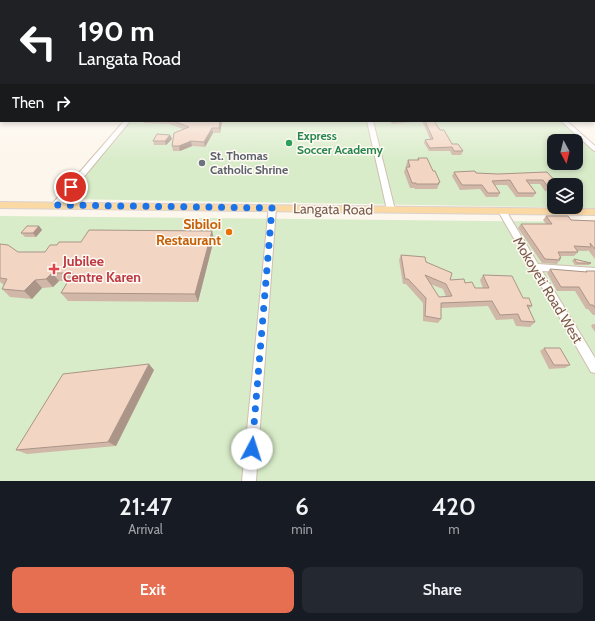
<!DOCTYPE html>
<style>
:root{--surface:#171b24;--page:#242831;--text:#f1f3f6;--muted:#9ea1a6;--accent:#e76f51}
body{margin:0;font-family:Cabin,sans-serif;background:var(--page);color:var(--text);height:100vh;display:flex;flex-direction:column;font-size:15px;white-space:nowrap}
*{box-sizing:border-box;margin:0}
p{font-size:13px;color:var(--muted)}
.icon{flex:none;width:22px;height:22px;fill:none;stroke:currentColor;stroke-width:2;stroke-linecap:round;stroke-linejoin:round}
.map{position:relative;height:481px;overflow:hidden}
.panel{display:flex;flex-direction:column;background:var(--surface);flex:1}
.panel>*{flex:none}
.banner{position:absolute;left:0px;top:0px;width:595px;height:122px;box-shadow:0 2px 6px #0003;background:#202124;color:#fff;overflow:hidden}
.needle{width:26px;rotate:173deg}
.buttons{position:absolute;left:547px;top:134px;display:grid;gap:8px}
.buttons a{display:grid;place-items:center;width:36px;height:36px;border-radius:8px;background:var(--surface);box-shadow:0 2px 6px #0003;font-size:20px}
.pin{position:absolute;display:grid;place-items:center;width:34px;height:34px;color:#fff;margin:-17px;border:2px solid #fff;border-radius:50%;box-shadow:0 1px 4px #0007}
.me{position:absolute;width:44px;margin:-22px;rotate:5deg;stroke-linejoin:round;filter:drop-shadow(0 0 3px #0008)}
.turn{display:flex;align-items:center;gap:14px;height:84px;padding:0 12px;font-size:18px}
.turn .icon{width:52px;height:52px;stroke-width:2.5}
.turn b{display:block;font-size:28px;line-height:34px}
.then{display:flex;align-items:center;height:38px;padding:0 12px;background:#0003;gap:8px;font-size:15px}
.eta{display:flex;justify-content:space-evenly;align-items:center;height:68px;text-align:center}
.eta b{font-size:24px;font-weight:600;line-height:28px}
.button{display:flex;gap:8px;margin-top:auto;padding:8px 12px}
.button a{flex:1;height:46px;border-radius:8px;background:var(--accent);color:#fff;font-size:16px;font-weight:600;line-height:46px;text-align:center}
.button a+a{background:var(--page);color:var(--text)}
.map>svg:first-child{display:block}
.green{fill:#d8ecc9;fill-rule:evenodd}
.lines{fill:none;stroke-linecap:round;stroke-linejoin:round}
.minor-casing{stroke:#d1beb0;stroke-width:2}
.major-casing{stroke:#dad1cd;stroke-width:2}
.minor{fill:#fff;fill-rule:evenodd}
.major{fill:#fbd9a5;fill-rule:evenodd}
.wall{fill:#d1b7a8;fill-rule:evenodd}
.shaded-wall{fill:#aa9588}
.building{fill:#f3d5c3;stroke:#aa9588;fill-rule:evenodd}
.route{stroke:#1a73e8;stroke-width:7;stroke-dasharray:0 12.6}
.leisure-dot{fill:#2e9e5b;stroke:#fffaf3;stroke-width:1.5}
.worship-dot{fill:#6b7280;stroke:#fffaf3;stroke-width:1.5}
.food-dot{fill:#e8710a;stroke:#fffaf3;stroke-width:1.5}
.health-dot{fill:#e0444e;stroke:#fffaf3;stroke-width:1.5}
.labels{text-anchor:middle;stroke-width:3;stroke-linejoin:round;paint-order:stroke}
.far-leisure-label{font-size:12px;font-weight:bold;fill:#27864d;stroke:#fffaf3;text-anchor:start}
.far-worship-label{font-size:12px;font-weight:bold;fill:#5b616d;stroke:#fffaf3;text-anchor:start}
.street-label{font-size:14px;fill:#7a5c4d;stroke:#fffaf3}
.food-label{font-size:14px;font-weight:bold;fill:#c56008;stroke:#fffaf3;text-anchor:end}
.health-label{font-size:14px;font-weight:bold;fill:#be3a42;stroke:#fffaf3;text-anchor:start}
</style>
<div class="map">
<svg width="595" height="481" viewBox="0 0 595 481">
<rect width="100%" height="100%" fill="#fdf6ec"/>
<path class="green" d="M125,121H564L595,149V208L67,199ZM554,141H576V163H554ZM554,185H576V207H554Z
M0,216L595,222V481H0Z"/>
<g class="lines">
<g class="minor-casing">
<path id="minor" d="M0,109H1V113H0Z
M124,121H130L59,207H53L52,205L53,203Z
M367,121H373L395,210L391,212L387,210Z
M561,121H567L595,146V151L593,150Z
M269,206H272L276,208L256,481H242Z
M499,209H505L538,264L595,268V274L542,271L595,358V373L591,372L498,211Z"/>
</g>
<g class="major-casing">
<path id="major" d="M0,202L595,209V215L0,208Z"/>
</g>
<use href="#minor" class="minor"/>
<use href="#major" class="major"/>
</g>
<path class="wall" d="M143,121H222L220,133H213L205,147L192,146L180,151H173L172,146L183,129L169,124L144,123Z
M390,121H413V122L392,124Z
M422,121H434L440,130L452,144L463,151L461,155H452L450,151H429L424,143L425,140L430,139Z
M170,135L172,139L166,145H154L153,141Z
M418,158L433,171L440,182L437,189H415L414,188H410L404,172L406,167H407L406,165L408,160H417Z
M454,172L498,174L547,172L554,185V191H545L540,184H530L536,193L533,197H516L507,185H495L500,193L498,197H486L480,189L460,190L452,176Z
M546,216L571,220L595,221V259L588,250L587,251H577L578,252L574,256H560L561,258L557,264L542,263L518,228L521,224H546L543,220Z
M39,226L42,230L36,237H25L21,233Z
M214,239L198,302L68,301L61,293L68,281H59L53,287L42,288L32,299L10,297L2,289L4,285L0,282V244L18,252H45L57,245Z
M401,255L426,262L450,280L465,283L475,288H483L480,280L483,275L523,298L532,306L529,309L535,322L530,327L516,326L513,319L496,320L488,306L441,308V319L438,323L423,321V303L406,284H403L399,260ZM430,284L443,289L446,297H439Z
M574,259L591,263L589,265H575L572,261Z
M550,269L585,272L586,271H595V315H593L588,309H586L575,291H557L547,273Z
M593,324H595V332L591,326Z
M544,348L570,365L565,368L549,369L540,351Z
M154,370L116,446L27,454L16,450Z"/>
<path class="shaded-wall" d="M220,121H222L220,133L219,128Z
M212,128L213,133L205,147L204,142Z
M170,135L172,139L166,145L165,141Z
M191,141L192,146L180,151L179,146Z
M39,226L42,230L36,237L33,233Z
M212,231L214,239L198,302L195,294Z
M52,273L59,281L53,287L46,279Z
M35,280L42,288L32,299L24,291Z
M149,364L154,370L116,446L108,442Z"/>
<path class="building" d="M0,93H1V107L0,108Z
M594,93H595V103H594Z
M173,121H220L219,128H212L204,142L191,141L179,146H172L174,133L189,127Z
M425,121H434L440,130H444L452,144H458L463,151H454L452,147L430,148L425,140L433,139Z
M157,134L170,135L165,141H153Z
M418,158H427L433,171H435L440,182L438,183L439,184H416V183H412L406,167H410L408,160H419Z
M475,171L476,173L498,174L547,172L559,185H554V187H548L543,180H526L536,193H518L510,180L492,181L500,193H488L482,185H462L454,172Z
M546,216H568L571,220L595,221V249L590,243L591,247L574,246L578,252H558L561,258H559L560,260L545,259L521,224H552Z
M27,226H39L33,233H21Z
M89,230L212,231L195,294L61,293L73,273H52L46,279L35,280L24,291L2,289L7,279L0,278V244L8,245L18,252H45L50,245H57L59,242H81Z
M401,255L425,257L426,262L452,273L450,280L464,279L465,283L472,282L475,288H489L483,275L512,276L523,298H529L532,306L527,305L535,322L521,321L518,314L500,315L492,301L441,303V319L425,316L426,298L408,279H405ZM425,275L446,284L452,296L439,297Z
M574,259L591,263H577Z
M550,269L587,272L586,271H595V308L593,305H590L579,287H561Z
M544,348H560L570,365H554Z
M149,364L108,442L16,450L63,374Z"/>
<linearGradient id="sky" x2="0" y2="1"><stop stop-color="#97c7e8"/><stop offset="0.58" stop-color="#fefbf6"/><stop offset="1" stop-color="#fefbf6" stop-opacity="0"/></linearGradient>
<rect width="595" height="161" fill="url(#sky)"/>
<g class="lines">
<path class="route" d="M71,187L56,205L272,208L252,449"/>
</g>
<circle class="leisure-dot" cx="289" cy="143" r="4"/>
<circle class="worship-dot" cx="202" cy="163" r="4"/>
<circle class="food-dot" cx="229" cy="232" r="4"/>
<path class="health-dot" d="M52 263h4v4h4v4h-4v4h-4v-4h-4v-4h4z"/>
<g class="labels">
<g class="far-leisure-label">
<text x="297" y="140">Express<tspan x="297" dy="14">Soccer Academy</tspan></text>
</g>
<g class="far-worship-label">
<text x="210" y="160">St. Thomas<tspan x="210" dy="14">Catholic Shrine</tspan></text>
</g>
<g class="street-label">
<text transform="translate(333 209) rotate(1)" y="5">Langata Road</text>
<text transform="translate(548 290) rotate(59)" y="5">Mokoyeti Road West</text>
</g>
<g class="food-label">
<text x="221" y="229">Sibiloi<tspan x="221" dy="16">Restaurant</tspan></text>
</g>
<g class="health-label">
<text x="63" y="266">Jubilee<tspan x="63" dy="16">Centre Karen</tspan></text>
</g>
</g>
</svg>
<div class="buttons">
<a><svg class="needle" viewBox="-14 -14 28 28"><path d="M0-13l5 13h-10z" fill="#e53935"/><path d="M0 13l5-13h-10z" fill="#9ea1a6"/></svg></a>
<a><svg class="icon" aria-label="layers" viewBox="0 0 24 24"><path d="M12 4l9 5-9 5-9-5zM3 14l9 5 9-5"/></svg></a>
</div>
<div class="pin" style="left:71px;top:187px;background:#d93025"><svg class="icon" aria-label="arrive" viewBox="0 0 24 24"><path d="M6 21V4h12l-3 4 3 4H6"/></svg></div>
<svg class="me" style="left:252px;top:449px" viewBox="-20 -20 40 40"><circle r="19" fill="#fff"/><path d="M0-13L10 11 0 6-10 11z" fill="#1a73e8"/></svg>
<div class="banner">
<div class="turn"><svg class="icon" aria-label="left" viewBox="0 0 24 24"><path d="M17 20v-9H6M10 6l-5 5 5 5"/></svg><div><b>190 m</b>Langata Road</div></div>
<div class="then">Then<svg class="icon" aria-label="right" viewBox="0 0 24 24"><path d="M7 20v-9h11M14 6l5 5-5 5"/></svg></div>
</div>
</div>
<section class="panel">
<div class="eta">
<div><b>21:47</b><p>Arrival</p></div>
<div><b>6</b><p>min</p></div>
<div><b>420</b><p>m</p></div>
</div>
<div class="button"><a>Exit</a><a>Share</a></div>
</section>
